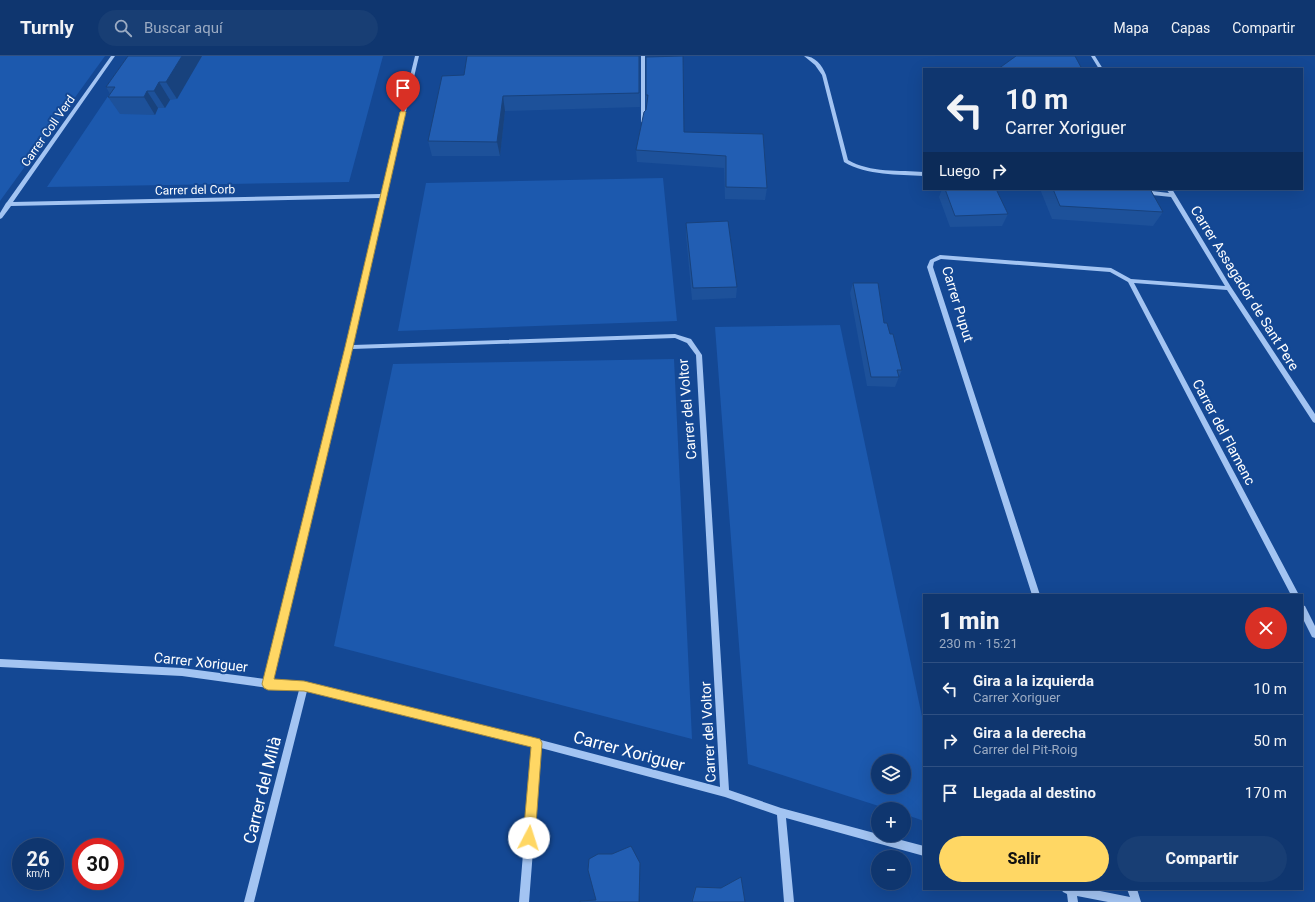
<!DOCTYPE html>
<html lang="es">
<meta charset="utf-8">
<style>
:root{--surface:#0f366f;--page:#183e74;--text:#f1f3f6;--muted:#9babc3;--line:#2f5082;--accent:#ffd764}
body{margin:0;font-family:Roboto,sans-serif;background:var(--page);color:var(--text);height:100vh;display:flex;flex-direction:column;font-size:15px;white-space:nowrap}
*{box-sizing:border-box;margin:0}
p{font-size:13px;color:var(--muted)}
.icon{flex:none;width:22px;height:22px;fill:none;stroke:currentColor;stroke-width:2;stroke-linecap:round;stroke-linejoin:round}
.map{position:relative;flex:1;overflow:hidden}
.side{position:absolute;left:923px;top:538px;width:380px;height:296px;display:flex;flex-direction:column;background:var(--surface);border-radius:0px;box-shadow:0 4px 16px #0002,0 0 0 1px var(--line)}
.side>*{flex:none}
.guide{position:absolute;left:923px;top:12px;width:380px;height:122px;border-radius:0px;box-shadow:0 4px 16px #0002,0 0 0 1px var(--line);background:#0f366f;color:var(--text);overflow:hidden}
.tools{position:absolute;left:871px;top:698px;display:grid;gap:8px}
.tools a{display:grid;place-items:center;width:40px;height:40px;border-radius:50%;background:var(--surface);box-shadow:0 4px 16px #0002,0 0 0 1px var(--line);font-size:20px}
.speed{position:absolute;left:12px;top:782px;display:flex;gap:8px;font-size:20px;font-weight:700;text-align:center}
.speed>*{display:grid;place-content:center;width:52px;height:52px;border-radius:50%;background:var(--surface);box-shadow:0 4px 16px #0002,0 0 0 1px var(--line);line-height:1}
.speed small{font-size:10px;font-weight:400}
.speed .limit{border:6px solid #d22;background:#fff;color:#111}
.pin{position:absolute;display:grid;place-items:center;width:34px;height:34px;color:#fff;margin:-41px -17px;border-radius:50% 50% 50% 0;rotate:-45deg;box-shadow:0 0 4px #0007}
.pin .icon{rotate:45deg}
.me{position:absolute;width:44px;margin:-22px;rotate:5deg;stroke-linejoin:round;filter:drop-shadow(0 0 3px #0008)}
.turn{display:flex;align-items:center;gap:14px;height:84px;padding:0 16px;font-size:18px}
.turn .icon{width:52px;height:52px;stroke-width:2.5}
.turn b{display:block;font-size:28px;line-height:34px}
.then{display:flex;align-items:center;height:38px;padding:0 16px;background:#0003;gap:8px;font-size:15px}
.round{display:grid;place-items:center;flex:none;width:42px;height:42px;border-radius:21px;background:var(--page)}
.summary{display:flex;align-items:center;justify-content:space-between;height:68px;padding:0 16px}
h1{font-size:24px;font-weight:800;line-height:30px}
.action{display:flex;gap:8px;margin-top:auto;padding:8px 16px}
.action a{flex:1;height:46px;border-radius:24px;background:var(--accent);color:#111;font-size:16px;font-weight:800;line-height:46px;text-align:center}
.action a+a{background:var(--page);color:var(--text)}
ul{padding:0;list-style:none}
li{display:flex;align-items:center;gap:12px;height:52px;padding:0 16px;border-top:1px solid var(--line)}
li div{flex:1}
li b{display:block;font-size:15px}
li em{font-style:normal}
header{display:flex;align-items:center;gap:24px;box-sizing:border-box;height:56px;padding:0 20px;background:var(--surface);border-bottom:1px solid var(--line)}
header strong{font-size:19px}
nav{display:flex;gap:22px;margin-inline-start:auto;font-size:14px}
.search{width:280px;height:36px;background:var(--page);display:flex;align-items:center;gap:10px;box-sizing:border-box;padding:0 14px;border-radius:22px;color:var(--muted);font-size:15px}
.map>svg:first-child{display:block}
.green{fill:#1c59ae;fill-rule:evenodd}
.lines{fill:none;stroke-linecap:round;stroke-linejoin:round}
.minor{fill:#a3c4f2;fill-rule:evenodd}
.wall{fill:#1d519a}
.shaded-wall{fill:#18427d}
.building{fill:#225eb3;stroke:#18427d}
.route{fill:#ffd764;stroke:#a68c41}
.labels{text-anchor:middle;stroke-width:4;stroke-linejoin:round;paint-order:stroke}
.far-street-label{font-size:12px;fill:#fff;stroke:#144894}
.street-label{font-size:14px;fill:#fff;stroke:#144894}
.near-street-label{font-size:17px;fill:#fff;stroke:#144894}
</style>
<header>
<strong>Turnly</strong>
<div class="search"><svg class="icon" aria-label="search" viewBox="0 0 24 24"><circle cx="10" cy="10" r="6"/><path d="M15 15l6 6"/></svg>Buscar aquí</div>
<nav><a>Mapa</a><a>Capas</a><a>Compartir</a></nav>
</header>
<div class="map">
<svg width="1315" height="846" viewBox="0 0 1315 846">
<rect width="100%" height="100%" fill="#144894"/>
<path class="green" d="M0,0H105L0,145Z
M135,0H383L349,126L47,131Z
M663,122L677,265L398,275L426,127Z
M840,269L924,670V765L904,758V753H888L748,708L715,271ZM878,705H904V731H878Z
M674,303L692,683L334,590L393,308Z"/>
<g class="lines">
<path class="minor" d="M111,0H115L13,146L381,138L415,0H419L386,140L353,289L675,278L691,283L702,299L729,734L781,752L878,778V779H882L924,790V800L786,762L794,846H784L777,759L725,741L541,692L529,846H519L532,690L307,635L254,846H244L299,634L268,632L182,620L0,611V603L182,612L265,623L346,291L380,142L11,150L2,162L0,163V157L6,147L7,146ZM675,282L687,287L696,299L720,731L537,683L304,626L273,624L352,293Z
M641,0H645V66L643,67L641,66Z
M804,0C815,0 822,9 826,19L848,104C870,117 900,114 924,116V120C898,118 867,120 844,106L822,19L815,9Z
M1091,0H1095L1103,13H1099Z
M1166,133H1172L1175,138L1231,231L1315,358V367L1313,366L1227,234L1134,227L1299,539H1291L1128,226L1110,216L941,203L934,206L933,211L1040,539H1032L927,211L930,204L940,199L1111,212L1131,223L1225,230L1171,141L1143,138L1140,136L1143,134L1169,137Z
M1302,549L1305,550L1315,570V582L1312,581L1302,561Z
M1061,833H1090L1130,841L1127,833H1137L1141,846H1108L1077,840L1078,846H1068L1067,838L1063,836Z"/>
</g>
<path class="wall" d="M128,0H202L177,43L170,44L165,52H158L155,59L120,58L108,41L110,38L106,31Z
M639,0L640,51L505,55L500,100H432L428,85L464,19Z
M646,1L684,76L763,78L767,132L765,144L725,143L724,112L637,106L636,94L646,54Z
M942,133H996L1008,158L1002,170L950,171L939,141Z
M1040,133H1150L1163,156L1153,170L1052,163Z
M686,167L737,231L736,242L692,244L686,179Z
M853,227L890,278L902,314L899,320V321L895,331L867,330L850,237Z
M741,821L745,846H691L695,832L696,831L720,832Z"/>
<path class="shaded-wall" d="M182,0H202L177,43L166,26Z
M159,26L170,44L165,52L154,35Z
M147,35L158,52L155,59L144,41Z
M503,40L505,55L500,100L497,86Z
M640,807V846H639Z"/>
<path class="building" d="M128,0H182L166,26H159L154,35H147L144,41H108L115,31H106Z
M467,0H639V37L503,40L497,86L428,85L442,20L464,19Z
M683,0L684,76L763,78L767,132L726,131V100L636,94L644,56L646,54L648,39H646V1Z
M1016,0H1075L1082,13H998Z
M945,133H996L1008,158L955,160Z
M1053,133H1150L1163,156L1060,150Z
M728,165L737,231L693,232L686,167Z
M853,227H878L884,267H887L890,278H893L902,314H897L899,321H871Z
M631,790L640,807L639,846H580V845L596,844L588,814L589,803L598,798H612Z
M741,821L745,846H692L696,831L721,832Z"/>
<path class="route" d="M403,54L406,56L353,291L274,623L304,625L540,683L542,687L535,782L533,786L529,788L525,786L523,782L531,691L304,635L268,634L264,632L262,628L345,291L400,56Z"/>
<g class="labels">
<g class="far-street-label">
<text transform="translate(48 75) rotate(-55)" y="4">Carrer Coll Verd</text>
<text transform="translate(195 134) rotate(-1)" y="4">Carrer del Corb</text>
</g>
<g class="street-label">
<text transform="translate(1245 232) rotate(58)" y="5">Carrer Assagador de Sant Pere</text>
<text transform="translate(958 248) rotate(73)" y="5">Carrer Puput</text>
<text transform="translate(687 353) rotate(-95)" y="5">Carrer del Voltor</text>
<text transform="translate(1224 376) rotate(62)" y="5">Carrer del Flamenc</text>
<text transform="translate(201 606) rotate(6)" y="5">Carrer Xoriguer</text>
<text transform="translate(708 676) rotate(-93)" y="5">Carrer del Voltor</text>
</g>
<g class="near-street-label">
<text transform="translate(629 695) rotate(15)" y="6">Carrer Xoriguer</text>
<text transform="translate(262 734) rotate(-76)" y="6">Carrer del Milà</text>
</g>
</g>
</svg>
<div class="tools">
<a><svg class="icon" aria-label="layers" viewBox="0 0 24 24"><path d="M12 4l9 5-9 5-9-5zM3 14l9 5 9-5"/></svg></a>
<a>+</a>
<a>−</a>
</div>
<div class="speed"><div>26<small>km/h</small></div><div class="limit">30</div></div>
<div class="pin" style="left:403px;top:56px;background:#d93025"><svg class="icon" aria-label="arrive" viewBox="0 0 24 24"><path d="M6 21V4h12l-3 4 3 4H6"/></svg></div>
<svg class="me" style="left:529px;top:782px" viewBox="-20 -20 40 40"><circle r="19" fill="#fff"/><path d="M0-13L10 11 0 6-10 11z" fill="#ffd764"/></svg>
<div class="guide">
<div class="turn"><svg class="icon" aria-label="left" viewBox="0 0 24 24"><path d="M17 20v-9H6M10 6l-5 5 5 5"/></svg><div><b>10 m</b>Carrer Xoriguer</div></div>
<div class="then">Luego<svg class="icon" aria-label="right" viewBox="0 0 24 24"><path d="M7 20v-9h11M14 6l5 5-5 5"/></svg></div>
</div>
<section class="side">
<div class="summary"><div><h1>1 min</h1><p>230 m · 15:21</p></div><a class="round" style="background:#d93025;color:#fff"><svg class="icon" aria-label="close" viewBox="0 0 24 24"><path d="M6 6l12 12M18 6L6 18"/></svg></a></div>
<ul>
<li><svg class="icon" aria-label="left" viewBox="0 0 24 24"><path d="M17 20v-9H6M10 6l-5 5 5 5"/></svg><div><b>Gira a la izquierda</b><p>Carrer Xoriguer</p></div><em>10 m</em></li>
<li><svg class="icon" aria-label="right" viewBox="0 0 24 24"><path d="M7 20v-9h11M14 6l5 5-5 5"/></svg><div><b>Gira a la derecha</b><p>Carrer del Pit-Roig</p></div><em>50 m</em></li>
<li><svg class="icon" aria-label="arrive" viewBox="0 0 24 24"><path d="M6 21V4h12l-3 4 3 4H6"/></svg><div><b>Llegada al destino</b></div><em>170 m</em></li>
</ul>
<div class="action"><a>Salir</a><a>Compartir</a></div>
</section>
</div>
